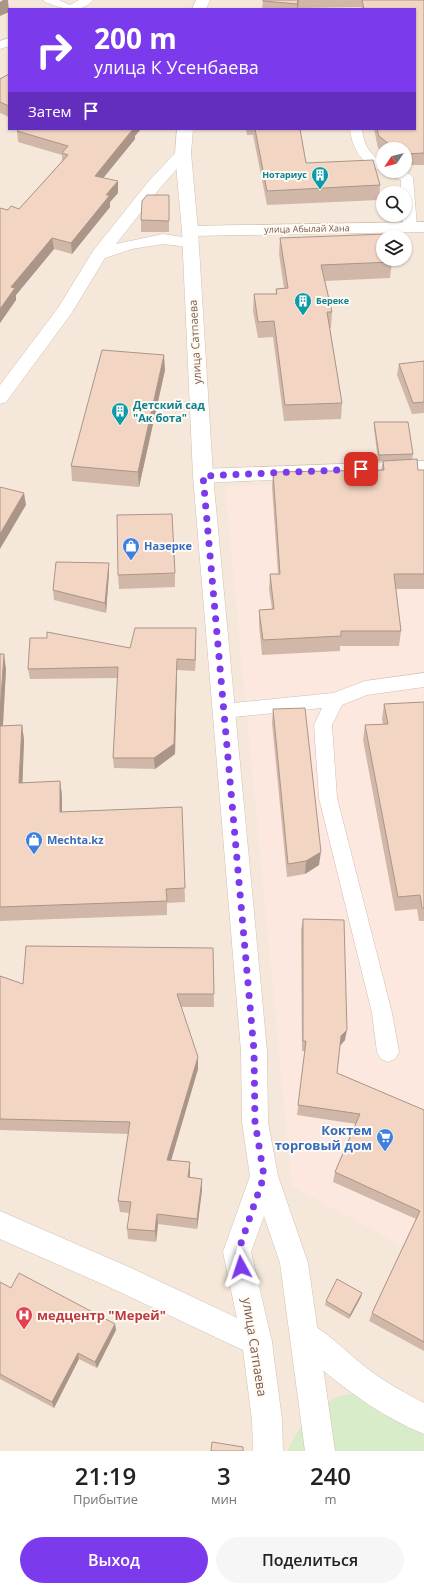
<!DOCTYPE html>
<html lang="ru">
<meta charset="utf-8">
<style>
:root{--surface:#fff;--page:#f6f6f6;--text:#222;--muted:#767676;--accent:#7c3aed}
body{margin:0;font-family:"Open Sans",sans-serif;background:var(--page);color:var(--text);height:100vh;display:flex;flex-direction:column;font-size:15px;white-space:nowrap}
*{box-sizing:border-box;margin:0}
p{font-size:13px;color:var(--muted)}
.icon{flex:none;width:22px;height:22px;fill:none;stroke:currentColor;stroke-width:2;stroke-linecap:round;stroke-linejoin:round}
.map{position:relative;height:1451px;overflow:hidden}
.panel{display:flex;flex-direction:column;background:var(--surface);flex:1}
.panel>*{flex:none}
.hud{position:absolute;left:8px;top:8px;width:408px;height:122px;border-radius:0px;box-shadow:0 1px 3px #0004;background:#7c3aed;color:#fff;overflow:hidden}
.needle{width:26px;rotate:235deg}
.tools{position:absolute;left:376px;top:142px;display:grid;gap:8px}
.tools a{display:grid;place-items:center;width:36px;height:36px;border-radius:50%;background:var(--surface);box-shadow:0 1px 3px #0004;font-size:20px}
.pin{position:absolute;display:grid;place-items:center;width:34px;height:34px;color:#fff;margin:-17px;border-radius:8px;box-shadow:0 2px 6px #0006}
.me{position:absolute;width:44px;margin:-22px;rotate:355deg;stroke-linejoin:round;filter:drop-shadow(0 0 3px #0008)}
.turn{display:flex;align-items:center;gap:14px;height:84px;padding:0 20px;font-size:18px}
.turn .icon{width:52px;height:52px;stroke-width:2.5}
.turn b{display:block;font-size:28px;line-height:34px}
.then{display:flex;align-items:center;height:38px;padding:0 20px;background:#0003;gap:8px;font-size:15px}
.eta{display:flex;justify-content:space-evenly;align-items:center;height:68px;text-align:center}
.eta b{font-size:24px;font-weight:600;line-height:28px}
.button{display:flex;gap:8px;margin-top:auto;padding:8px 20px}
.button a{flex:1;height:46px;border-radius:24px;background:var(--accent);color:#fff;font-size:16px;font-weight:600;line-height:46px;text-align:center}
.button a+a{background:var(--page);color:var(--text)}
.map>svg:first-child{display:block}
.residential{fill:#f5e8da;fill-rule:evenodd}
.commercial{fill:#fde8e0}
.green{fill:#d8ecc9}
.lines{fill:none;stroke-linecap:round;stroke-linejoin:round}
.lane-casing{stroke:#d1beb0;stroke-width:1}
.street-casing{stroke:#d1beb0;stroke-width:1}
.secondary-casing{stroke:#d6c0b0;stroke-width:1}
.lane{fill:#fff;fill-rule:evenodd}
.street{fill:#fff;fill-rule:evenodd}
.secondary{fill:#fff;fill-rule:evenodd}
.wall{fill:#d1b7a8}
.shaded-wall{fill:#aa9588}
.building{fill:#f3d5c3;stroke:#aa9588}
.route{stroke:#7c3aed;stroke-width:7;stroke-dasharray:0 12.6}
.labels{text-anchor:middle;stroke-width:4;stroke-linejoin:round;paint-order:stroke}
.far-culture-label{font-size:9px;font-weight:bold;fill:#0d838f;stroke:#fffaf3;text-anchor:end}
.far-street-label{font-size:9px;fill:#7a5c4d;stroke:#fffaf3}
.street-label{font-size:11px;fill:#7a5c4d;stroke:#fffaf3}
.culture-label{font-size:11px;font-weight:bold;fill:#0d838f;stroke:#fffaf3;text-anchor:start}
.shop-label{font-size:11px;font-weight:bold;fill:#366cbe;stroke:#fffaf3;text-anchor:start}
.near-shop-label{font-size:13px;font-weight:bold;fill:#366cbe;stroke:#fffaf3;text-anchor:end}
.near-health-label{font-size:13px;font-weight:bold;fill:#be3a42;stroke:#fffaf3;text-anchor:start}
.near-street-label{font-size:13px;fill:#7a5c4d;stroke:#fffaf3}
</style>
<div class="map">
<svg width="424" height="1451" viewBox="0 0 424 1451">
<rect width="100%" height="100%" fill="#fdf6ec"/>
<path class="residential" d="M0,0H424V1451H0ZM9,9H415V129H9ZM383,149H405V171H383ZM383,193H405V215H383ZM383,237H405V259H383Z"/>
<path class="commercial" d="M424,475V1257L292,1186L225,487Z"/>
<path class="green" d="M368,1391L424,1406V1451H288C296,1429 316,1406 338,1397C347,1394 359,1393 368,1391Z"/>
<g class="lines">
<g class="lane-casing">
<path id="lane" d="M43,0H59L70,5L79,0H93C81,15 60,8 45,2Z
M9,38V46L0,49V41Z
M350,129H362C364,144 369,155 383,162V171C363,166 352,149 350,129Z
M385,171C394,171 407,169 413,178L417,227L415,230H405L403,227V215H405V193H401V180L387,174Z
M424,673V687L367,695L342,705L332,725L337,798L392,1013L399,1052L395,1059L388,1062L381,1059L377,1052L372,1013L319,798L314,725L322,708L224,718L218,716L215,711L218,706L224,704L333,693L365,681Z"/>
</g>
<g class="street-casing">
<path id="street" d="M183,148L188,150L191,153L188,156L160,188L116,244L163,234L195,239L197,242L195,245L189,247L163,244L132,249L105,258L71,314L6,402L0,404V385L58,308L93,251L148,182L178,150Z
M424,222V232L190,236L184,234L182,231L184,228L190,226Z
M424,461V473L203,483L196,481L193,476L196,471L203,469Z
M0,1211L129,1267L267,1332L272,1342L267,1352L257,1357L247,1352L109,1287L0,1239Z
M305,1321C327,1331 345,1351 364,1366C382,1380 403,1392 424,1403V1434C385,1418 351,1394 319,1367C308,1357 296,1350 290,1336L295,1326Z"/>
</g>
<g class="secondary-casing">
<path id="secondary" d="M196,0H210L206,9H192Z
M177,129H193L191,153L198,231L213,476L267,1051L268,1122L278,1176L308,1263L335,1451H305L280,1263L264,1216L251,1252L272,1342L282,1420L283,1451H253L252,1420L242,1342L223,1252L250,1176L242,1122L241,1051L193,476L182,231L175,153Z"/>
</g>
<use href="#lane" class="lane"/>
<use href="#street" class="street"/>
<use href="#secondary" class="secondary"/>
</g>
<path class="wall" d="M263,0H424V165H405V149H383V152L378,148L374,129H415V9H361V7L298,8V9H262Z
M9,74V117L0,113V79Z
M246,129H300L306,163L380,185L379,200L267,205L253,135H247Z
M17,131L135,136V139L103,178L118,193L110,202V207L72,254L54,249L16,295V300L0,323V208L8,210L19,209L62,161V155L18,142Z
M169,195V232H141V220Z
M280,238L392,262L390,278L325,281L332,312L331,328H330L342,403L341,419L284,421L273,337L258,338L253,311L254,294H276V289L284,288L279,254Z
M424,361V413L412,414L397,375L399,364Z
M165,370L139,487L72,481L71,466Z
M374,422L413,454L412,460L418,470H424V589H396L401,631L399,646H340V651L262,655L259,625V610L272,609L269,590L270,574H278L272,487L273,472L381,470L383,461H378L374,428Z
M109,573L106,613L54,600L53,590Z
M175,573V587L119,589L118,575Z
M196,639L195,671L177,670L175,754L155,769L114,768L113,758L118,678L30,679L28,669L130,648Z
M0,654L6,669L3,726L22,725L24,740L22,783L60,781L62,796V812L182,807L185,902L167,903V915L0,921Z
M424,702V921H419L417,909L395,911L363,740L365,725L383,724L382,719L384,704Z
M273,709L319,865L305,874L287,877L272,723Z
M303,919L345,1040L340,1046L337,1073L424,1110V1351L369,1321L372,1313L416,1219L333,1182L335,1172L356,1124L297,1115L305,1051H302L301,930Z
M213,948L214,1007H181L198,1069L171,1160L190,1162V1178L202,1190L197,1229L158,1224L156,1242L128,1239L127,1229L130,1213L120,1212L118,1201L128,1134L0,1130V976L23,984Z
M0,1282L11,1288L115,1324L116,1330L97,1368L79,1359L54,1408L0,1379Z
M361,1297L349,1319L325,1305L326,1301Z"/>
<path class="shaded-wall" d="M3,0H8L9,12L0,16V2Z
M298,0H299L298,8V9H297V4Z
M133,129H141L135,136V139L96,187L95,176Z
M118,181V193L110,202V207L72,254L71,243L106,195Z
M52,238L54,249L16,295V300L0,323V309L11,287Z
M164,355L165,370L139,487L138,472Z
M24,493L26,505L0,549V534Z
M109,563V573L106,613L105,603Z
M196,628V639L195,671V660Z
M4,654L6,669L2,741L0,730V712Z
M177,659V670L175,754L155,769L154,758Z
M22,725L24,740L22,797L19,783Z
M60,781L62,796V826L60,812Z
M321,852L319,865L305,874L306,861Z
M347,1030L345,1040L340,1046L341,1036Z
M198,1057V1069L168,1171L167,1160Z
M190,1162V1173L189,1188L188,1177Z
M202,1179V1190L197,1229V1219Z
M157,1214L158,1224L156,1242L155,1231Z
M362,1293L361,1297L349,1319L350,1315Z
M115,1324L116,1330L97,1368L95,1362Z
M78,1353L79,1359L54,1408L52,1402Z"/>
<path class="building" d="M263,0H298L297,4L263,1Z
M362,0H424V153L405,154V149H395L379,136L377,129H415V9H364Z
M9,74V106L0,102V79Z
M19,129H133L95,176L118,181L106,195H110L71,243L52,238L11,287L15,288L0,309V208L8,210L11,206L19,209L68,155L62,153L68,146L17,131Z
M255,129H300L306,163L373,160L380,185L267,191Z
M147,195H169V221L141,220L142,201Z
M386,234V237H383V259H391L392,262L321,265L332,312H327L342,403L285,405L274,321L258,322L254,294H277L276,289L288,288L280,238Z
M102,350L164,355L138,472L71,466Z
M424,361V402L413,403L399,364Z
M374,422H408L413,454L379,455Z
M417,459L418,470H424V574H394L401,631H341V636L263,640L259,610L274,609L270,574H280L273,472L384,470L383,461Z
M0,487L24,493L0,534Z
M172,514L175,573L118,575L117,515Z
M56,562L109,563L105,603L53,590Z
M135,628H196L195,660L177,659L174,744L154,758H113L118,667L28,669L30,638H47V632L130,648Z
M0,654H4L0,712Z
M424,702V908H422L420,895L398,897L365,725L388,724L384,704Z
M305,708L321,852L306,861L288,864L273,709Z
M22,725L19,783L60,781V812L182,807L185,888L166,889L167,901L0,907V726Z
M303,919L344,920L347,1030L341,1036L337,1073L424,1110V1342L372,1313L420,1211L335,1172L360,1114L298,1105L306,1041H303Z
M26,946L213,948L214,994H177L198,1057L167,1160L190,1162L188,1177L202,1179L197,1219L157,1214L155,1231L127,1229L131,1202L118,1201L130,1122L0,1119V976L23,984Z
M19,1273L115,1324L95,1362L78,1353L52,1402L0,1374V1282L11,1288Z
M337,1279L362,1293L350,1315L326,1301Z
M212,1442L243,1447V1451H211Z"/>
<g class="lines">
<path class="route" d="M241,1267L238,1252L264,1176L255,1122L254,1051L203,476L361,469"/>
</g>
<defs>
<g id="building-pin" transform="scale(0.9)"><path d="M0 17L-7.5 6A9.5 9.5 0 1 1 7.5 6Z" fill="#0f9aa8" stroke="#fffaf3"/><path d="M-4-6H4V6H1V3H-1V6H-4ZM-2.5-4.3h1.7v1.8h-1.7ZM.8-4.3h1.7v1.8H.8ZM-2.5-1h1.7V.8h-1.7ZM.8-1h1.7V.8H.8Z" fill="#fff"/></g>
<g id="shop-pin" transform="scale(0.9)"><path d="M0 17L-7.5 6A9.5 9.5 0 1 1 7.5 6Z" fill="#3f7fe0" stroke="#fffaf3"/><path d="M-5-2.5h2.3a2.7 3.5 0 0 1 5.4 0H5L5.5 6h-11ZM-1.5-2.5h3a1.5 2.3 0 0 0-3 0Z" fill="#fff"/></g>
<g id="supermarket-pin" transform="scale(0.9)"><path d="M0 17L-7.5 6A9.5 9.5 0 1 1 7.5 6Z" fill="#3f7fe0" stroke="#fffaf3"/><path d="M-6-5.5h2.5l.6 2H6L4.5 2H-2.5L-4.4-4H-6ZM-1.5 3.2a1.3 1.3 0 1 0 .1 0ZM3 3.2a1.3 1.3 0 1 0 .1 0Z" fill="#fff"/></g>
<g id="hospital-pin" transform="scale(0.9)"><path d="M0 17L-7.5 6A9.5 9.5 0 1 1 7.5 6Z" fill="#e0444e" stroke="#fffaf3"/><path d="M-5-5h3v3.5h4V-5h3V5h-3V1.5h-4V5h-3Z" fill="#fff"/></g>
</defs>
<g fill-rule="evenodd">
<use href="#building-pin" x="320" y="175"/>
<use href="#building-pin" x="303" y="301"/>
<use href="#building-pin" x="120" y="411"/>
<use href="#shop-pin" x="131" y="546"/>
<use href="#shop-pin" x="34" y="840"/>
<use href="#supermarket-pin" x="385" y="1137"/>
<use href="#hospital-pin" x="24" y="1315"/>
</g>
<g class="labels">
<g class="far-culture-label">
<text x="307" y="178">Нотариус</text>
<text x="316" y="304" text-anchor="start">Береке</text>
</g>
<g class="far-street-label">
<text transform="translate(307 229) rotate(-1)" y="3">улица Абылай Хана</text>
</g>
<g class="street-label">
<text transform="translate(195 342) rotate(-93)" y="4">улица Сатпаева</text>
</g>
<g class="culture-label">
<text x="133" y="409">Детский сад<tspan x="133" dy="13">"Ак бота"</tspan></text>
</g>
<g class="shop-label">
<text x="144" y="550">Назерке</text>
<text x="47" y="844">Mechta.kz</text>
</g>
<g class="near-shop-label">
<text x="372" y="1135">Коктем<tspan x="372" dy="15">торговый дом</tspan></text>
</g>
<g class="near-health-label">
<text x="37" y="1320">медцентр "Мерей"</text>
</g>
<g class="near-street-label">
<text transform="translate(255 1347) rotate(81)" y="5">улица Сатпаева</text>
</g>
</g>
</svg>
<div class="tools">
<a><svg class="needle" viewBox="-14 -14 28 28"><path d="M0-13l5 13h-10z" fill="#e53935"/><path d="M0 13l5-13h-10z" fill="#767676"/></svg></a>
<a><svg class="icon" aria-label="search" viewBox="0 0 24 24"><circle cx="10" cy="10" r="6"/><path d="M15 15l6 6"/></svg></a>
<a><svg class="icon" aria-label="layers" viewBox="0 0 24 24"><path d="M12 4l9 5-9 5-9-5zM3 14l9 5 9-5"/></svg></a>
</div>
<div class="pin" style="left:361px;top:469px;background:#d93025"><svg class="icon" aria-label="arrive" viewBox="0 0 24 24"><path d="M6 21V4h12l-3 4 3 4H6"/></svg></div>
<svg class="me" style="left:241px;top:1267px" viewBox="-20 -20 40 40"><path d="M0-17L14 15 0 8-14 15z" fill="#7c3aed" stroke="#fff" stroke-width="4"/></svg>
<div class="hud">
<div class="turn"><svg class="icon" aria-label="right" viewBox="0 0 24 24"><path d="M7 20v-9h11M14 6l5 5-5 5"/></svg><div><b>200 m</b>улица К Усенбаева</div></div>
<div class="then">Затем<svg class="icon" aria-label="arrive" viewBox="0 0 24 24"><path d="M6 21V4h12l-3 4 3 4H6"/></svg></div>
</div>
</div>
<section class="panel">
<div class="eta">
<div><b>21:19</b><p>Прибытие</p></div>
<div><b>3</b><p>мин</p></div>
<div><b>240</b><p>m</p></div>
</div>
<div class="button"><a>Выход</a><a>Поделиться</a></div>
</section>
